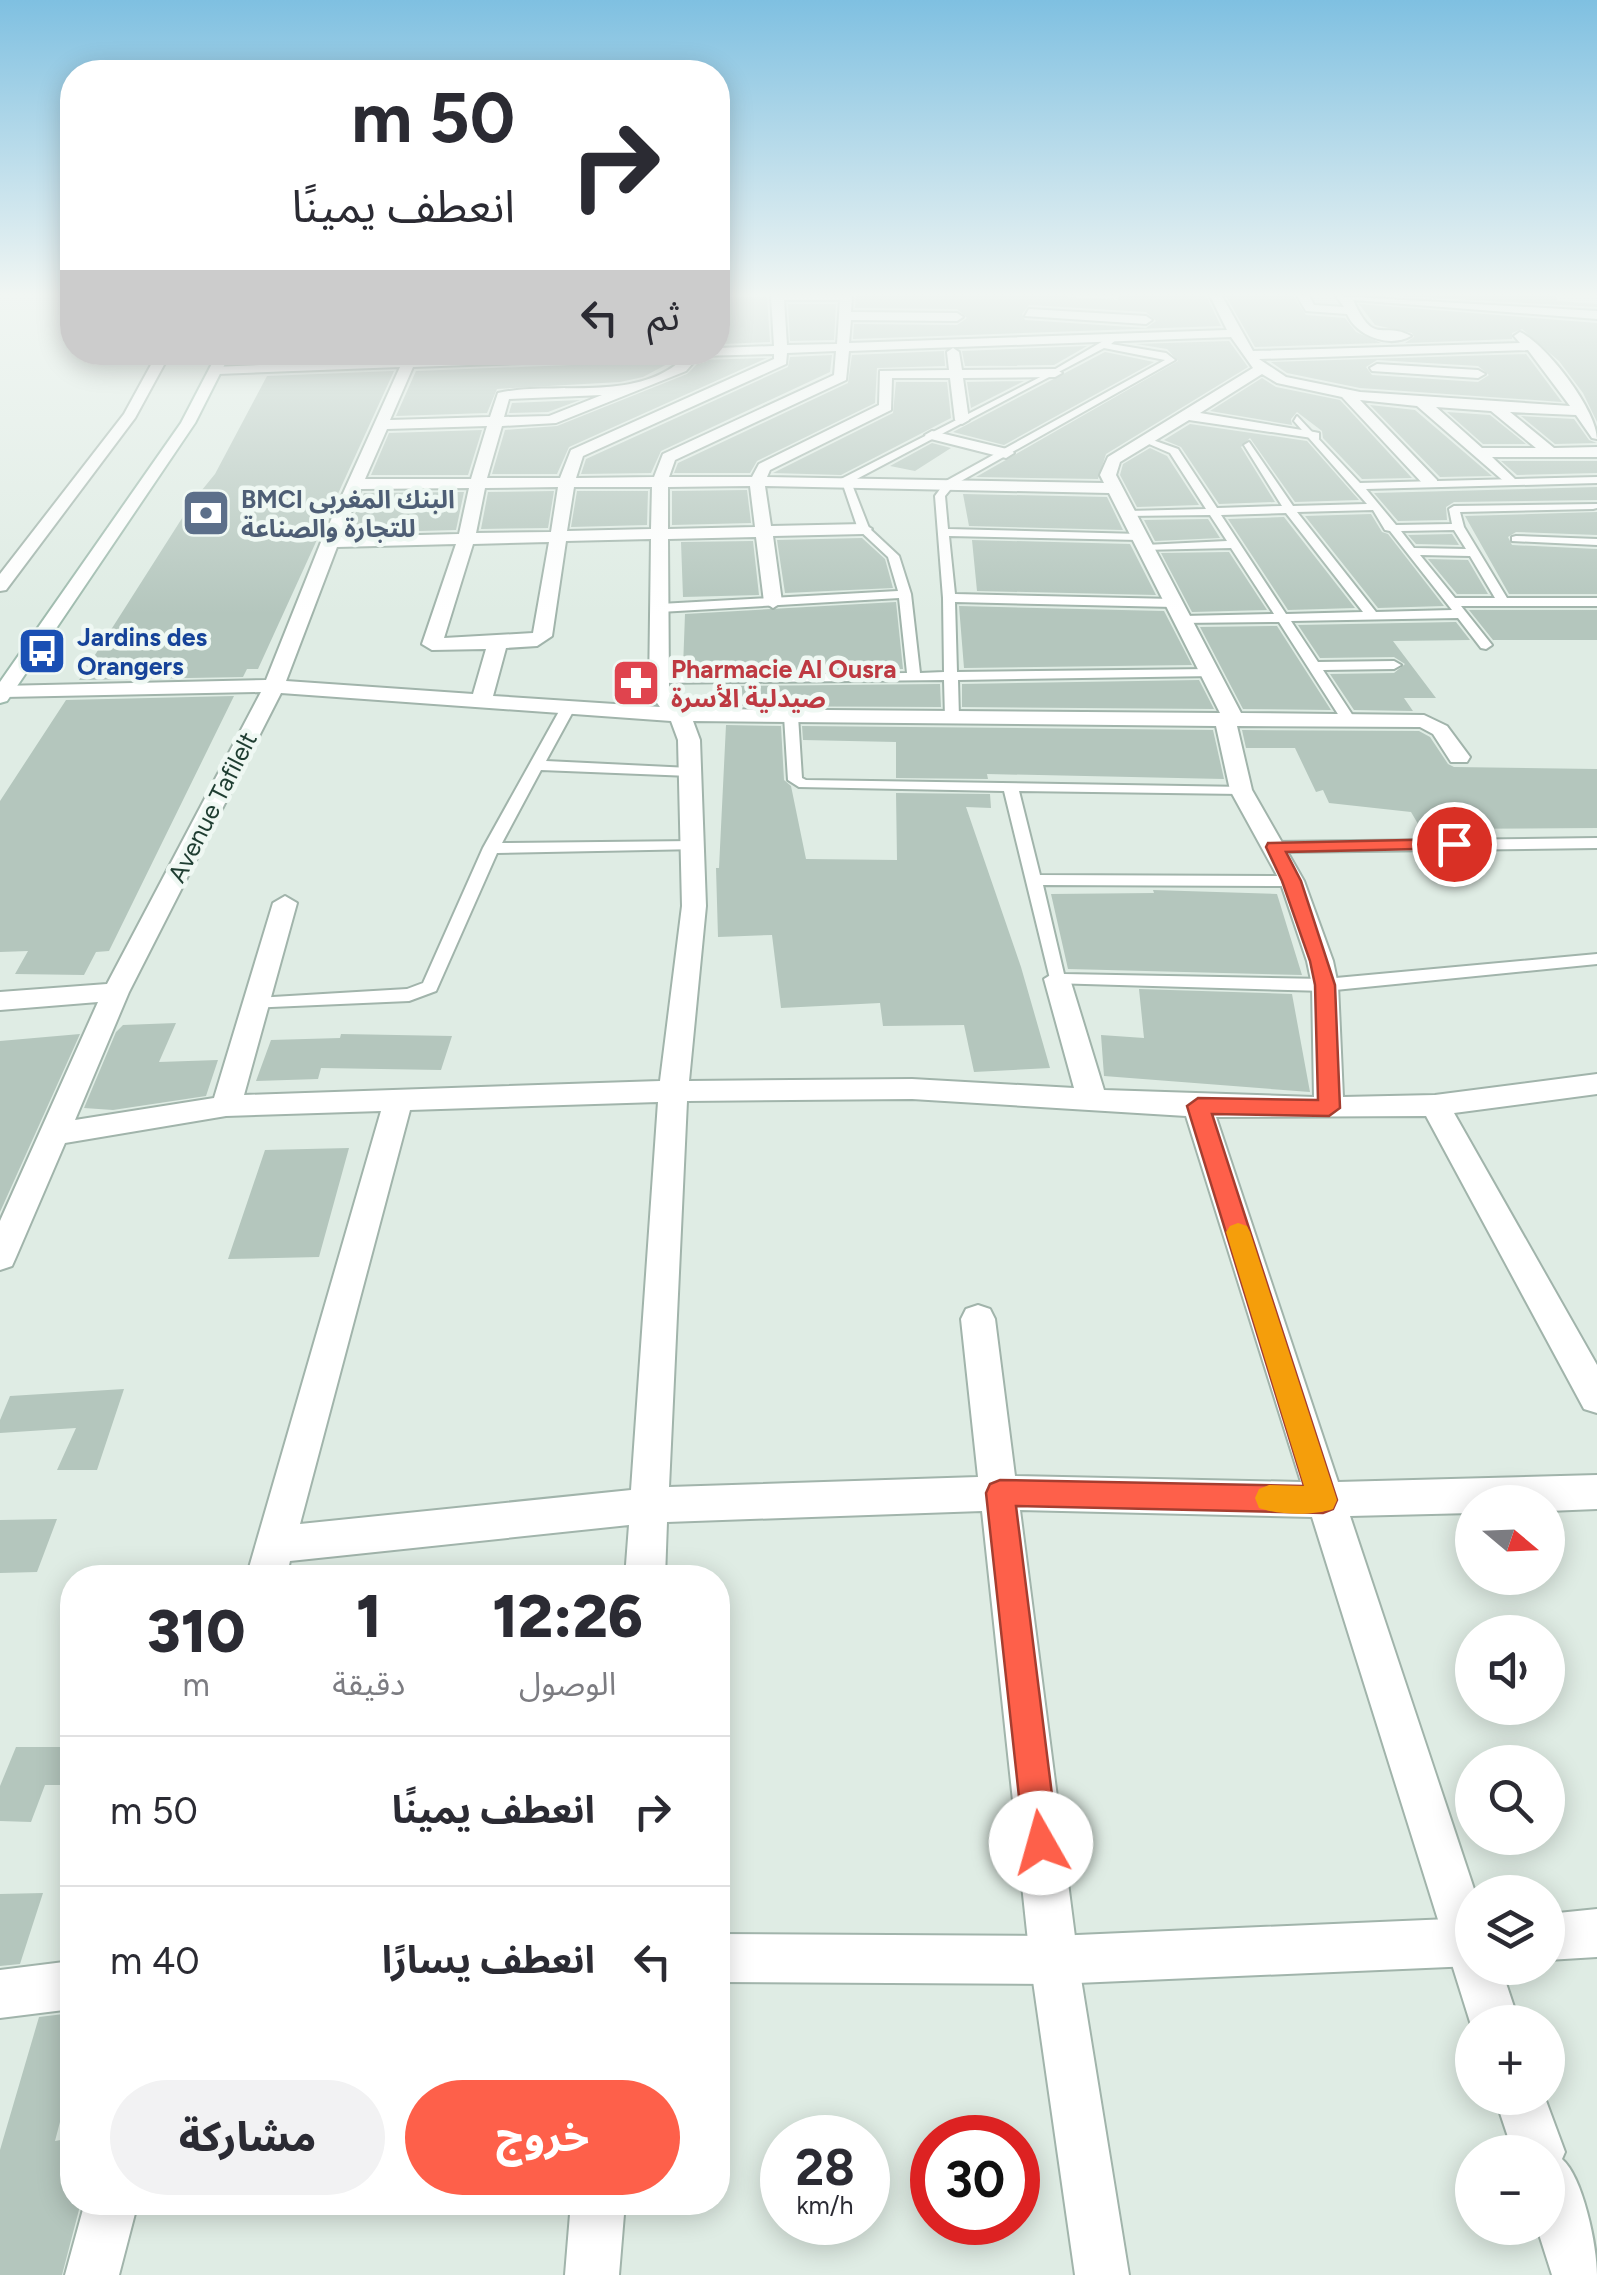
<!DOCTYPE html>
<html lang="ar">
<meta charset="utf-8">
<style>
:root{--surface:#fff;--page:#f2f2f3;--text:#2b2b33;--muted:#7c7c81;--line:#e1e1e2;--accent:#fe604a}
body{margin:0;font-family:Figtree,"Noto Sans Arabic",sans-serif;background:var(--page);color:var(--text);direction:rtl;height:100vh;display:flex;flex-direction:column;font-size:38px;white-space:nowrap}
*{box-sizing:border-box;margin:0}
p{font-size:32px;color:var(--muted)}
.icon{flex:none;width:55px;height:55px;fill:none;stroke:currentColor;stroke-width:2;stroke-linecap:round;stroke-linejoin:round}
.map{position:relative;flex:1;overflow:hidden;direction:ltr}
.panel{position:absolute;left:60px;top:1565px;width:670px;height:650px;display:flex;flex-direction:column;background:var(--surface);border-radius:40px;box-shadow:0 5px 25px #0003;direction:rtl}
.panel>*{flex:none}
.guide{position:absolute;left:60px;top:60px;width:670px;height:305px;border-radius:40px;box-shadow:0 5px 25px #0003;direction:rtl;background:#fff;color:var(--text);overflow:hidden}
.needle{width:65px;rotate:109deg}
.fabs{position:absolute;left:1455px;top:1485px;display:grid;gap:20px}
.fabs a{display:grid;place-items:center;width:110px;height:110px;border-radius:50%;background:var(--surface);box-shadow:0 5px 25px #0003;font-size:50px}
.speed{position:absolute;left:760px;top:2115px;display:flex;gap:20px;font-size:50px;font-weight:700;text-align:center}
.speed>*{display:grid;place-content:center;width:130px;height:130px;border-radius:50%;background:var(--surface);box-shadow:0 5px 25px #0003;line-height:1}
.speed small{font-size:25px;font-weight:400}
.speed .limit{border:15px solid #d22;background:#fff;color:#111}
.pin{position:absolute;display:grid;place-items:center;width:85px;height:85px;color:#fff;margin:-42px;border:5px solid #fff;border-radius:50%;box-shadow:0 2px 10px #0007}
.me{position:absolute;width:110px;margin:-55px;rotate:353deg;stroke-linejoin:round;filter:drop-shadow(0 0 8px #0008)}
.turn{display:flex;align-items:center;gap:35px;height:210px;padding:0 50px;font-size:45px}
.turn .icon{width:130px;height:130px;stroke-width:2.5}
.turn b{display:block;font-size:70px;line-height:85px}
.then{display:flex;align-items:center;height:95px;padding:0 50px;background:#0003;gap:20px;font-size:38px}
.eta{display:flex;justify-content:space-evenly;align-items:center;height:170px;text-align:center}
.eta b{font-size:60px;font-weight:800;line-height:70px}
.cta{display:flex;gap:20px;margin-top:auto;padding:20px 50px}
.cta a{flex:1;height:115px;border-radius:60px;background:var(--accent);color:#fff;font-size:40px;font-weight:800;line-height:115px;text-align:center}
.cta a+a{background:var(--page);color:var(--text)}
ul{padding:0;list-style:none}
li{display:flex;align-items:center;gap:30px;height:150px;padding:0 50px;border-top:2px solid var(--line)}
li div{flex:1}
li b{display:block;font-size:38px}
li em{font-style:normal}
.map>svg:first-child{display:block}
.building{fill:#b4c6bd;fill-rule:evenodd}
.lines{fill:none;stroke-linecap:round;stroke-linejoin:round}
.service-casing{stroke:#a1b4ab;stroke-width:4}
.minor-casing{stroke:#a1b4ab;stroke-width:4}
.tertiary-casing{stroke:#a1b4ab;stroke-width:4}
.secondary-casing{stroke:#9fbbae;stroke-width:4}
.service{fill:#fff;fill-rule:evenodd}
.minor{fill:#fff;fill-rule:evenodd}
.tertiary{fill:#fff;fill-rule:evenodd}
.secondary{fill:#fff;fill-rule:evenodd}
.route{fill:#fe604a;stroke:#a53e30;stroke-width:2.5}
.slow{fill:#f59e0b}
.labels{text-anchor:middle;stroke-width:9;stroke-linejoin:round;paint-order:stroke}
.far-service-label{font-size:25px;font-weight:bold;fill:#4e5e75;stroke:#eff8f3;text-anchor:start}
.far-transit-label{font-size:25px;font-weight:bold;fill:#164399;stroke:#eff8f3;text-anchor:start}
.far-health-label{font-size:25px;font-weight:bold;fill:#be3a42;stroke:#eff8f3;text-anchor:start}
.far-street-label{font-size:25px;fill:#1e3d31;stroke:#eff8f3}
</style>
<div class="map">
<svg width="1597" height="2275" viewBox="0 0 1597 2275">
<rect width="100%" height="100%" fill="#dfece4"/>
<path class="building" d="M856,296H1057L1118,300L1119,296H1206L1221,326L853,339L854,324L957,325L967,318L957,309L855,308ZM1029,305L1146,312L1156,321L1146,328L1025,320L1022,314Z
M1226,296H1293L1306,315L1345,318L1356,332L1381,343L1255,347Z
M1397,296H1555L1558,301L1597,304V307Z
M725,297H767L770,342L723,344Z
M788,304H836L834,340L790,341Z
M1359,304L1597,323V422L1583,393L1559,361L1522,329L1512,333V339L1405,343L1414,337L1412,333L1375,325Z
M1229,341L1248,367L1106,454L1098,479L976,477L1178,361L1167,349L1136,344Z
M1087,346L1054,365L965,366L962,351Z
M944,351L945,366L877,368L875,403L757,461L750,473H674L678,463L848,383L852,355Z
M279,352H402L275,361Z
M1105,352L1154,362L1004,445L953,432Z
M1526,354L1562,402L1360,388L1287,373L1271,362ZM1377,360L1478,366L1489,375L1478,382L1372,375L1366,367Z
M832,355L830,372L661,451L651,473L581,474L586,459L788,367L790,357Z
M767,358L569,447L557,474H492L505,430L557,426L687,374L701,360Z
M673,361L643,377L620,382L497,389L487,413L396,416L416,371Z
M394,371L258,669H247L243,677L79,680L193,501L215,474L267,376Z
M1262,378L1276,387L1340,400L1412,478L1362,479L1323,438L1322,431L1297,412L1291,419L1292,425L1210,411Z
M1024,381L971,408L967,382Z
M896,382H947L951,418L841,475L773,473L893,413Z
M580,400L548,412L509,413L512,403Z
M1370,405L1415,410L1492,476L1440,477Z
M1447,412L1490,415L1526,444H1483Z
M1521,416L1574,419L1589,440L1597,443L1555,444Z
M1190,424L1307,441L1359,500L1295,502L1250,438L1241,447L1275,502L1219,504L1181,447L1164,440Z
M482,430L468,475H371L389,433Z
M932,443L951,448L915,471L890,466Z
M1150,448L1167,456L1199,505L1137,507L1120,475L1123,464Z
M1501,461H1597V473L1517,475Z
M1597,487V500L1454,502L1446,507L1447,520L1398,521L1374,493Z
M747,490L751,523L672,525V491Z
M554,491L548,528L481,529L488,492Z
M577,491H648L647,525L571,527Z
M464,492L456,530L347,533L364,493Z
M963,494L1107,497L1123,530L969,526Z
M1597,512V535L1516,532L1508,537L1512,545L1597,549V594H1509L1465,516Z
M1371,514L1382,532L1388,534L1444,606L1378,608L1305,516Z
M1284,517L1355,608L1288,610L1228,519Z
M1208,519L1220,538L1155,541L1144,520Z
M1452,534L1459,545L1416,544L1408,535Z
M862,538L885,559L893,588L785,593L777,540Z
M972,540L1130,544L1156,595L977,591Z
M753,541L759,595L683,597L681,542Z
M1229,552L1267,610L1192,612L1161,553Z
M1428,559L1468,560L1488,594H1457Z
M896,602L903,669L729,671V668H683L685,614Z
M959,606L1164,611L1192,665L964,668Z
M1469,610H1597V640H1493Z
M1456,622L1470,640L1393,641L1436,698H1404L1413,711L1354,710L1330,674L1394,673L1405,664L1394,657L1320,658L1298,625Z
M1277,626L1331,710L1243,709L1200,627Z
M1199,680L1214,709L962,707V684Z
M940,684L941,707L727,706L728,686Z
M234,696L109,951L96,952L84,975L15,974L28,951L0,952V801L66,700Z
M726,725L781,726L784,780L791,786L806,859L897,860L896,793L990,794L991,808L966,807L1021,967L1050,1068L974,1072L964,1025L883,1026L880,1003L781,1008L772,935L718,937L716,868H719Z
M802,726L1213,730L1224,779L987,774L988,779L896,778V742L803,740Z
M1242,730L1419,731L1430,737L1448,764L1454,767L1597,769V828L1421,829L1411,812L1329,803L1323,790L1316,792L1295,748H1246Z
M1153,890L1277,894L1302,975L1068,969L1051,894L1154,893Z
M1139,989L1292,994L1310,1092L1104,1076L1101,1035L1144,1038Z
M176,1023L159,1062L218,1060L206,1096L113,1110L84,1108L116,1032L123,1025Z
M80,1034L0,1212V1041Z
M341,1034L452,1036L441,1070L321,1068L318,1079L256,1081L271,1040L340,1038Z
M349,1148L319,1257L228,1259L265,1150Z
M124,1389L97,1470H57L76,1428L0,1433V1420L10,1396Z
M57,1519L37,1572L0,1573V1520Z
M16,1747H72V1785H45L31,1822L0,1821V1786Z
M43,1893L20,1964L0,1966V1894Z
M72,2013V2076L55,2141L72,2138V2202H81L62,2275H0V2150L39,2017Z"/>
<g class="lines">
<g class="service-casing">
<path id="service" d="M1110,337L1117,339L1111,344L1166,353L1175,360L954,485L945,496L948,529L1140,534L1146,537L1140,540L949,536L955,594L1174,599L1180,603L1174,607L955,602L957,672L1210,669L1217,673L1215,676L958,680L959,718L952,722L945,718L944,680L654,683V677L659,676L907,673L899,598L660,612L654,608L660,604L898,591L888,557L858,529L841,479L1052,371ZM1104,348L1165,360L946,481L935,496L943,598L944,672L920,673L911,594L899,556L869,528L851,482Z
M1297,416L1360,483L1597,477V483L1366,489L1396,525L1452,524L1449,509L1454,506L1597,504V508L1593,509L1460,512L1464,527L1507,598H1597V606H1461L1492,645L1486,649L1481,648L1458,618L1291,621L1318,662L1394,661L1401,665L1394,669L1323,670L1357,722L1350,726L1343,722L1279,622L1179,623V617L1183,616L1274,614L1231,548L1141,550L1139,548L1145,545L1227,541L1210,515L1125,516L1124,514L1129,511L1206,509L1170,453L1142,441L1147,438L1178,449L1217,508L1282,506L1244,445L1249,442L1293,506L1367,504L1294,421ZM1373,510L1385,530L1390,531L1452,610L1376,612L1297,512ZM1286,513L1363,612L1286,614L1221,515ZM1454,530L1466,549L1414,548L1401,531ZM1420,555L1470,556L1495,598H1455Z
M1516,536L1597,539V545L1512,541V537Z
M569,702L576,706L546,761L690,768L697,772L690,776L541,770L502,843L694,841L702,846L700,849L497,853L436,991L409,1001L250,1008L247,1004L256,998L407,989L423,983L483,848L562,706Z
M791,712L798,716L802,778L806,780L1246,787L1248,790L1241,794L1019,791L1040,875L1292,876L1300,881L1292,886L1043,885L1064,974L1325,979L1597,954V964L1325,991L1051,983L1004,791L799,787L788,780L784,716Z
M1597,838V848L1275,852L1267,847L1275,842Z"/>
</g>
<g class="minor-casing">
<path id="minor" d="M771,296H852L851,312L957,313L963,317L957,321L851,320L849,343L1227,330L1210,296H1222L1253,351L1520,343L1514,336L1520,332C1546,344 1597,410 1597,439L1592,438L1576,415L1510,412L1554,448L1597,447V457H1492L1515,479L1507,484L1417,406L1360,400L1437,480V486H1425L1342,397L1277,383L1262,374L1200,413L1314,432L1319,433V439L1189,420L1120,462L1116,475L1241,713L1424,715L1447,726L1470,757L1467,762H1451L1433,734L1420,727L1237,726L1252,790L1304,881L1333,961L1338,985L1343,1097L1435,1095L1597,1074V1094L1454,1113L1597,1365V1413L1584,1409L1426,1116L1216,1117L1338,1482L1597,1475V1509L1548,1511V1502H1472V1513L1350,1516L1475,1892L1472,1968H1501L1519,2022H1472V2027L1470,2022L1312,1517L1020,1510L1078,1960L1129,2275H1075L1030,1960L982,1511L667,1522L665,1578H625L629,1525L290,1561L286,1578H246L381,1111L226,1116L65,1143L16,1257L12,1266L0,1270V1221L98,1002L0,1010V992L107,984L261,692L4,697L0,696V686L266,680L321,542L400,367L218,374L211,370L213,367L403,359L406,352H419L417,359L718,352V348L774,346ZM784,300H840L837,344L787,345ZM1231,337L1253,368L1108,457L1100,475L1104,483L767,477L770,470L891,410L892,378H950L955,420L962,424L969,420L963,378L1055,377L1062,373L1055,369L962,370L959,352L953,348L947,352L949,370L880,371L879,405L759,464L752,477H669L675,460L846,380L849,351ZM1528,350L1570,406L1360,392L1286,377L1259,359ZM836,351L834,375L663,454L654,477L576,478L583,456L786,364L787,353ZM774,354V359L571,450L560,478H487L502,426L556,423L686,371L699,356ZM685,357C637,404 557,380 498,393L490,417L390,420L413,367ZM602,395L549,416L504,417L509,399ZM1436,407L1491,411L1536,448H1482ZM487,426L471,479H365L387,429ZM750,486L755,527L668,529V487ZM765,486L1109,493L1220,713L683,709L669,691L668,539L756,537L764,602L773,608L782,602L773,536L864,534L872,529L864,524L771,526ZM558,487L551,532L476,533L485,488ZM574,487H652L651,529L567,531ZM469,488L459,534L341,537L361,489ZM651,539L649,692L660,707L493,696L506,648L537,646L552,636L566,541ZM549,542L533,633L444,638L473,544ZM456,544L422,644L432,650L486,649L473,694L286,681L337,547ZM281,693L671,721L678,740L682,906L660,1081L244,1095L297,903L285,896L273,903L214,1098L75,1120L129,992ZM693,721L1216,726L1230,790L1280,881L1307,961L1312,985L1314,1097L1104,1090L1070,979L1057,971L1044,979L1074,1088L912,1079L689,1081L706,906L700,740ZM912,1099L1186,1116L1301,1482L1015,1476L995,1319L990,1309L978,1305L966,1309L961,1319L978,1477L669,1487L687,1101ZM658,1102L631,1490L300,1524L410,1110Z
M1297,296H1309L1314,305L1344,307L1336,296L1597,311V319L1353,300C1375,348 1382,320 1411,336C1390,348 1357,337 1347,314L1306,311Z
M1029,309L1146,316L1152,320L1146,324L1025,316Z
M158,352H171L135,418L6,590L0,591V574L124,414Z
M1377,364L1478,370L1485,374L1478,378L1372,371L1370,368Z
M932,431L1011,450L1014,453L1006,458L927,438L925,435Z
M1495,2098H1545L1565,2152L1562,2159C1583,2177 1597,2246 1597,2275H1552L1537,2228H1548V2152H1513Z
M85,2202H138L119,2275H65Z
M571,2202H625L619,2275H565Z"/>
</g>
<g class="tertiary-casing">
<path id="tertiary" d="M1597,1909V1957L1548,1960V1914Z
M1472,1918V1966L1054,1984L718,1982V1934L1054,1936Z
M72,1961V2009L0,2018V1970Z"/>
</g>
<g class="secondary-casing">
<path id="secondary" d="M218,352H231L195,423L7,701L0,703V682L181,423Z"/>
</g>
<use href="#service" class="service"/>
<use href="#minor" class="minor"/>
<use href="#tertiary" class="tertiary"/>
<use href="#secondary" class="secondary"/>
</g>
<linearGradient id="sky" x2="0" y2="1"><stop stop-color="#7fc0e1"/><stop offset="0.48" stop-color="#f1f6f3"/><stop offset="1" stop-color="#f1f6f3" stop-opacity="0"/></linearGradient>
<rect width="1597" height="614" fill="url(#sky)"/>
<path class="route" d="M1454,839L1463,844L1460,848L1286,852L1301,881L1335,985L1340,1108L1329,1116L1212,1114L1337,1500L1333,1509L1323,1513L1016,1506L1058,1843L1053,1855L1041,1860L1029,1855L1024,1843L986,1493L990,1484L1000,1480L1304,1486L1187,1106L1198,1098L1318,1100L1315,985L1310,961L1282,881L1266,847L1268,843Z"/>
<path class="slow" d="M1238,1223L1247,1226L1250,1232L1337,1500L1333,1509C1313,1516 1279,1515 1259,1508L1255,1498L1259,1489L1269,1485L1304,1486L1226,1232L1230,1226Z"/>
<defs>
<g id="bank-square" transform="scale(2.5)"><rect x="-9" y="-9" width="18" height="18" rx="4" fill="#5c6f8a" stroke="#eff8f3"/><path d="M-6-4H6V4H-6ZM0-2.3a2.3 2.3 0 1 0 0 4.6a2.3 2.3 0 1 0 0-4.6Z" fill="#fff"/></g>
<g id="bus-square" transform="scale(2.5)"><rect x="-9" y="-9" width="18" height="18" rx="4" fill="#1a4fb4" stroke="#eff8f3"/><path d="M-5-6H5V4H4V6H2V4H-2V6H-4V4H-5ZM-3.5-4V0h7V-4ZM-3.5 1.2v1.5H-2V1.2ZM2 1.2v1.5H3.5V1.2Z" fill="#fff"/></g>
<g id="pharmacy-square" transform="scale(2.5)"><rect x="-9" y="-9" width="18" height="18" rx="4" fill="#e0444e" stroke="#eff8f3"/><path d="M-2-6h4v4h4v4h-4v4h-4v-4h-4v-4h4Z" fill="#fff"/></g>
</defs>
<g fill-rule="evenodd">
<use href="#bank-square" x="206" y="513"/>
<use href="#bus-square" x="42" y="651"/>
<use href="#pharmacy-square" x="636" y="683"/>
</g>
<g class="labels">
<g class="far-service-label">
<text x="241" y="508">BMCI البنك المغربي<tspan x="241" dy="29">للتجارة والصناعة</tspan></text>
</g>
<g class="far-transit-label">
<text x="77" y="646">Jardins des<tspan x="77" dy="29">Orangers</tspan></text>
</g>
<g class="far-health-label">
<text x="671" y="678">Pharmacie Al Ousra<tspan x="671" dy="29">صيدلية الأسرة</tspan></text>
</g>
<g class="far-street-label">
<text transform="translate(212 807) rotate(-63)" y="9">Avenue Tafilelt</text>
</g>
</g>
</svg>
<div class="fabs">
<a><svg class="needle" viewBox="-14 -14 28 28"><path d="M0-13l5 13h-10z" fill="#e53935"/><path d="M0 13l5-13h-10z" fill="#7c7c81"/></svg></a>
<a><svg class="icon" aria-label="sound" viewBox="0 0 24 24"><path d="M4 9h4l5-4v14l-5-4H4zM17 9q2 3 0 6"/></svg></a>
<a><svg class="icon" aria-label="search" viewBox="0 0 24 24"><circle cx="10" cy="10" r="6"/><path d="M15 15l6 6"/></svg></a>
<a><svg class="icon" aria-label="layers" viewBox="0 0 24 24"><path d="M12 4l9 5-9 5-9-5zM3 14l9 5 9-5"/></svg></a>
<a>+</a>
<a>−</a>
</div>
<div class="speed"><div>28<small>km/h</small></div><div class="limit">30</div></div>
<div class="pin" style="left:1454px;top:844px;background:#d93025"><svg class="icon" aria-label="arrive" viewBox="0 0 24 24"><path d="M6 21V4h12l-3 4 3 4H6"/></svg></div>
<svg class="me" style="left:1041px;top:1843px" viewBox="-20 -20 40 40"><circle r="19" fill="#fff"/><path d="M0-13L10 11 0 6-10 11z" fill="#fe604a"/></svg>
<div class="guide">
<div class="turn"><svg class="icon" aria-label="right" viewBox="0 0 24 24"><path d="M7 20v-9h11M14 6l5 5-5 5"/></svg><div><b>50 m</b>انعطف يمينًا</div></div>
<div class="then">ثم<svg class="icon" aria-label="left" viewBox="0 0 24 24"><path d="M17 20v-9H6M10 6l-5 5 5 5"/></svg></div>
</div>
<section class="panel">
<div class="eta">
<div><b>12:26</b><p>الوصول</p></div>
<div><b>1</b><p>دقيقة</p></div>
<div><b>310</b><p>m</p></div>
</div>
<ul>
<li><svg class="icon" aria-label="right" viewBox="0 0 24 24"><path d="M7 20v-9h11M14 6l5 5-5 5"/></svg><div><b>انعطف يمينًا</b></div><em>50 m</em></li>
<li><svg class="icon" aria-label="left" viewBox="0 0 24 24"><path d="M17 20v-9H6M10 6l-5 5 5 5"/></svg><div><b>انعطف يسارًا</b></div><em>40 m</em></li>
</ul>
<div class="cta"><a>خروج</a><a>مشاركة</a></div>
</section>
</div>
